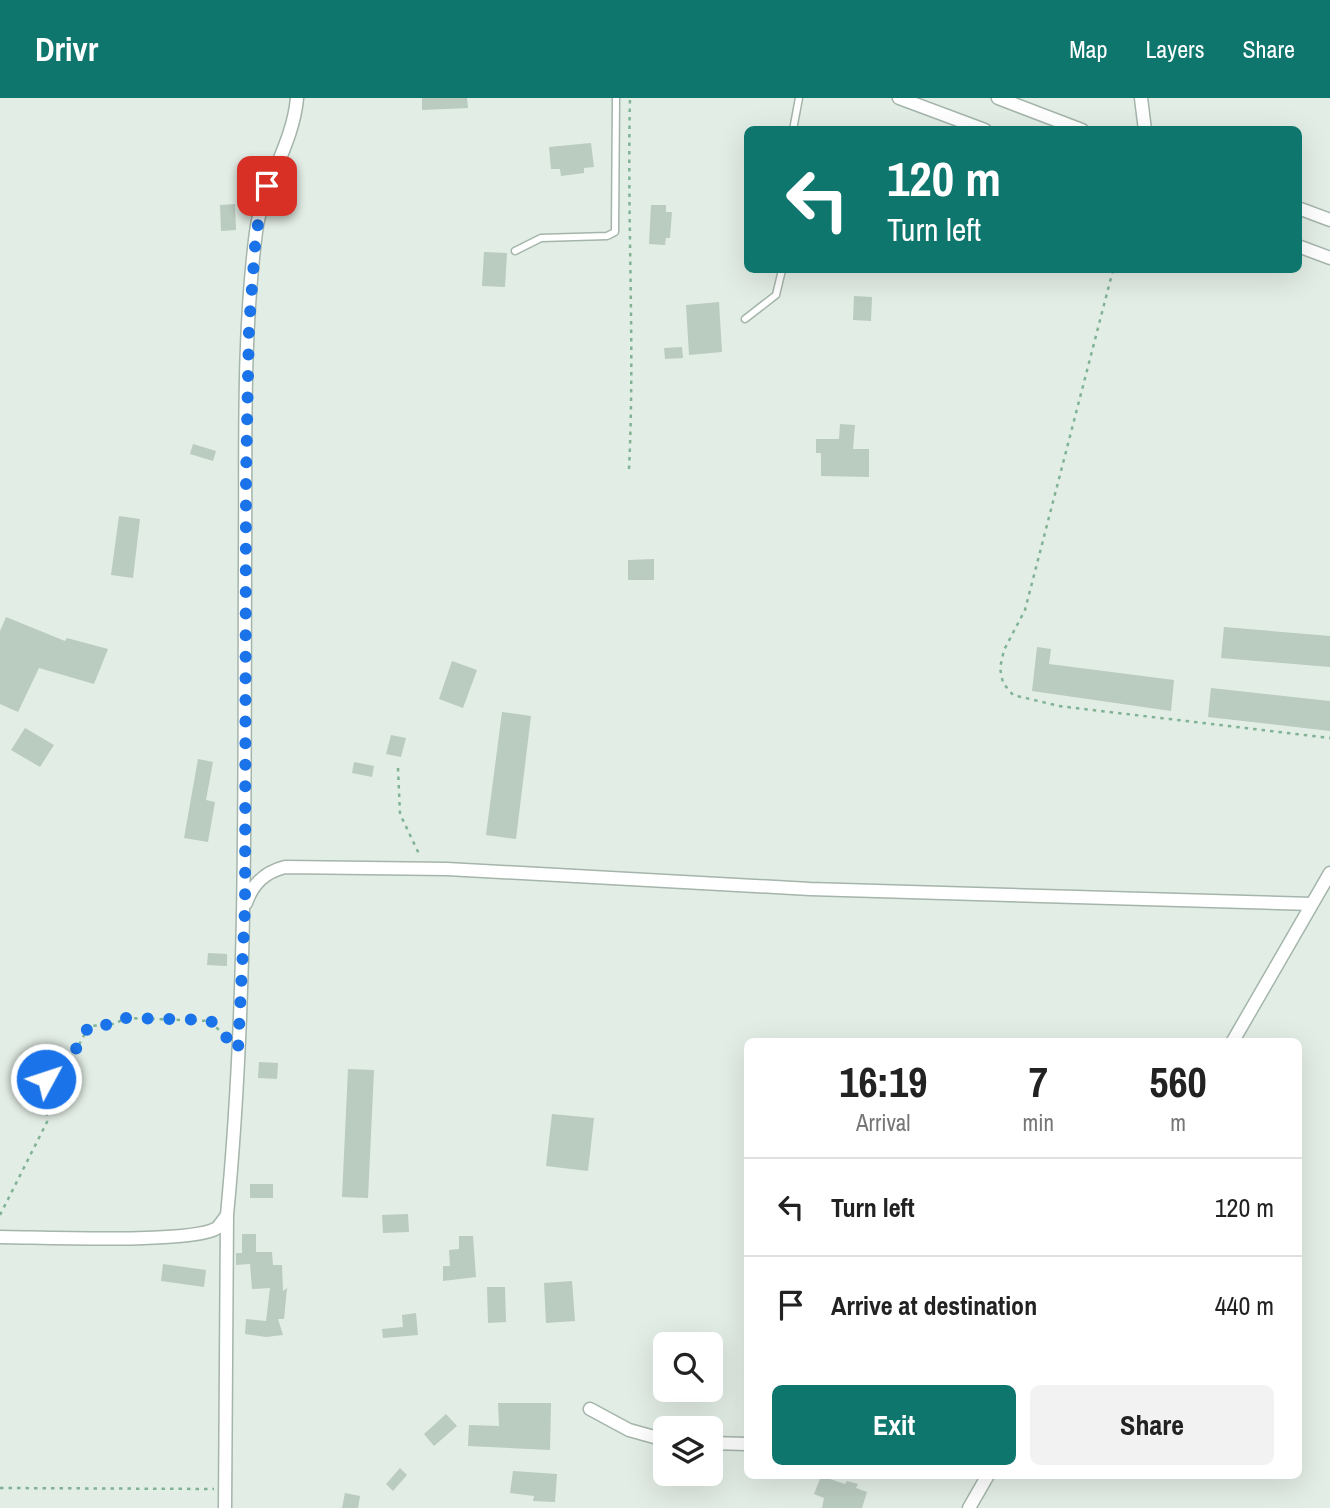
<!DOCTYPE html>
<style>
:root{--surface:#fff;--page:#f2f2f2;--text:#222;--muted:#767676;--line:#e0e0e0;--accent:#0f766e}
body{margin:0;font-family:"Archivo Narrow",sans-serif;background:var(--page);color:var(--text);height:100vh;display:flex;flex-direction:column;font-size:26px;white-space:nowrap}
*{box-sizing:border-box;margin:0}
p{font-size:23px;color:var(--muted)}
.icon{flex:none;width:38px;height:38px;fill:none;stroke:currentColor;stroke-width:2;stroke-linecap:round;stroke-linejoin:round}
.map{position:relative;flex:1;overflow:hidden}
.panel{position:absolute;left:744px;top:940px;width:558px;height:441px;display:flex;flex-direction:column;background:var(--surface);border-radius:10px;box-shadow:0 7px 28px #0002}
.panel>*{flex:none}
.top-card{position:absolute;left:744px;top:28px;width:558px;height:147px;border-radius:10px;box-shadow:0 7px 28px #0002;background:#0f766e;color:#fff;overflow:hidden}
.buttons{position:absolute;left:653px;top:1234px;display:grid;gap:14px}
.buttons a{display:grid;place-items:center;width:70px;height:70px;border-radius:10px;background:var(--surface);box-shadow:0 7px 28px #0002;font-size:35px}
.pin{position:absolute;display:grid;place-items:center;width:60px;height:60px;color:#fff;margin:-30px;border-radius:14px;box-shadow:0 4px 10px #0006}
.me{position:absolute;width:77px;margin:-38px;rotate:50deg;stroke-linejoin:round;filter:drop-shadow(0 0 5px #0008)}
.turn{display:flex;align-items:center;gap:24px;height:147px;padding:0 28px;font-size:32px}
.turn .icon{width:91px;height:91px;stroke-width:2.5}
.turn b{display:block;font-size:49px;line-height:60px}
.eta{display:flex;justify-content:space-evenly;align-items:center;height:119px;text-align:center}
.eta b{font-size:42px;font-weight:800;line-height:49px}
.button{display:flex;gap:14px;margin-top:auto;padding:14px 28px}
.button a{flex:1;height:80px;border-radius:10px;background:var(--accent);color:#fff;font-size:28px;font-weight:800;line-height:80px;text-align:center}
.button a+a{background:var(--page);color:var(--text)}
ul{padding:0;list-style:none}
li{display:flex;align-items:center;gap:21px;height:98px;padding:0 28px;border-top:2px solid var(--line)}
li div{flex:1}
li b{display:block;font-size:26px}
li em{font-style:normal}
header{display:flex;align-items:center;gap:42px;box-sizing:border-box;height:98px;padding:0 35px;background:var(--accent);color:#fff}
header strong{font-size:33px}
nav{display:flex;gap:38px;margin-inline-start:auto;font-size:24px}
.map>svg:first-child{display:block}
.building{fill:#bacbc0}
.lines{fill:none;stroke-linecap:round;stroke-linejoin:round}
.service-casing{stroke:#a4b5ab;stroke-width:9}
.minor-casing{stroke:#a4b5ab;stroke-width:15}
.path{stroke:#80b395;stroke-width:2.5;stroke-dasharray:3.5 5;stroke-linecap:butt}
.service{stroke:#fff;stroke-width:6}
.minor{stroke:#fff;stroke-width:12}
.route{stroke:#1a73e8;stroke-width:12;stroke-dasharray:0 21.6}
</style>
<header>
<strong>Drivr</strong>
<nav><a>Map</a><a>Layers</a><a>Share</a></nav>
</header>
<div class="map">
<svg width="1330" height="1410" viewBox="0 0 1330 1410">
<rect width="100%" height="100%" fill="#e2ede5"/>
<path class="building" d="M422,0H467L468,10L422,12Z
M591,45L594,69L584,70V75L561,78L560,71H551L549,49Z
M235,106L236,132L221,133L220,107Z
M651,107H666V114H672L670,140H666L665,147L649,146Z
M484,154L507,155L505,189L482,188Z
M854,198L872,199L871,223L853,222Z
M719,204L722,254L689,257L686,207Z
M682,249L683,260L665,261L664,250Z
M840,326L855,327L853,351H869V379L821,378V355H816V341H839Z
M193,346L216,353L213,363L190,356Z
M119,418L140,421L133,480L111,477Z
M654,461V482H628V462Z
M6,519L65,543L67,540L108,551L94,586L39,570L18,614L0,606V533Z
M1224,529L1330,538V569L1221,560Z
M1037,549L1051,551L1049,566L1174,582L1171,613L1032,593Z
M452,563L477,572L463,610L439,601Z
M1211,590L1330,603V633L1208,619Z
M502,614L531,618L516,741L486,737Z
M25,630L54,647L40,669L11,652Z
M391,637L406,640L401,659L386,656Z
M198,661L213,664L206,702L215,704L208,744L184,740Z
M354,664L374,668L372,679L352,675Z
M208,855L227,856V868L207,867Z
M259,964L278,965L277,981L258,980Z
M348,971L374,972L368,1100L342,1099Z
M552,1016L594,1020L588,1073L546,1068Z
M250,1086H273V1100H250Z
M408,1116L409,1134L383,1135L382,1117Z
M242,1136H256V1154H272L273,1167H282L283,1193L287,1190L284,1221H278L283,1237L266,1239L245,1236L246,1221L266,1223L270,1190L252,1191L250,1166L236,1167V1155H242Z
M459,1138H473L476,1179L443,1183V1168H450L449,1152L459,1151Z
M163,1166L206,1172L204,1189L161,1183Z
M572,1183L575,1223L546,1225L544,1185Z
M487,1189H505L506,1224L488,1225Z
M416,1215L418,1237L383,1240L382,1231L403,1229L402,1217Z
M498,1305H551L550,1352L468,1348L469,1327L499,1328Z
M446,1316L457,1328L434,1348L424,1336Z
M400,1370L407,1377L393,1393L386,1386Z
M513,1373L557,1376L555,1404L533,1403L534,1398L510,1395Z
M821,1378L845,1386L847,1383L858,1386L856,1390L867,1394L862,1410H822L824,1400L814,1396Z
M345,1395L360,1398L358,1410H342Z"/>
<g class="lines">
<g class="service-casing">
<path id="service" d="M793,32L799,0
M515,153L541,140L607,138L615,134L616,0
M745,221L776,197L782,172"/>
</g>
<g class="minor-casing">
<path id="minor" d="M899,0L985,32
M998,0L1082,32
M1141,0L1145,32
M1298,110L1330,122
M1298,148L1330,160
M246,805C253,785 265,774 285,769L447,771L810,791L1312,806
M1233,943L1330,775
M0,1139C37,1139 193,1146 217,1130C220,1127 224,1121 227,1117C248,899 244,681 245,462C246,354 242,242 256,134C262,87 293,47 297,0
M590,1311L629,1332L665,1342
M710,1345L747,1346
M225,1410L227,1117
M969,1410L988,1377"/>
</g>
<path class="path" d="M1113,172L1025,512L1004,552L1000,570L1003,585L1013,597L1059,608L1330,640
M629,371C635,247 627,124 630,0
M398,670L400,716L420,758
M0,1117L47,1024L46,981L73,958L89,928L115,926L125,920L210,923L226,939
M0,1390L214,1391"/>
<use href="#service" class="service"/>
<use href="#minor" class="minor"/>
</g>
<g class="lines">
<path class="route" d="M46,981L72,958L89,928L115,926L125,920L210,922L238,952L245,810L246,380L249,229L256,135L267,88"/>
</g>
</svg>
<div class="buttons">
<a><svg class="icon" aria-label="search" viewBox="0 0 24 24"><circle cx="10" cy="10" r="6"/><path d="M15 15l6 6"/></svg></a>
<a><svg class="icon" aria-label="layers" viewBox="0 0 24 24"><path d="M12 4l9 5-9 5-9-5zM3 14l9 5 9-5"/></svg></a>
</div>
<div class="pin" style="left:267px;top:88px;background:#d93025"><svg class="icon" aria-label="arrive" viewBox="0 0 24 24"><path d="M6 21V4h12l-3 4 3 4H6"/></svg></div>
<svg class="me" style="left:46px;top:981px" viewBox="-20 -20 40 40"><circle r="17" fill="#1a73e8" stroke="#fff" stroke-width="3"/><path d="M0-11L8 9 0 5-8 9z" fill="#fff"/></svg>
<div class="top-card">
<div class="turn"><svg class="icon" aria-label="left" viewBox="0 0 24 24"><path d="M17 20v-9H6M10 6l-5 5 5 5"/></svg><div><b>120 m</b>Turn left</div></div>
</div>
<section class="panel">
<div class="eta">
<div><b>16:19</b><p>Arrival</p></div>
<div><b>7</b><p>min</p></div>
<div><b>560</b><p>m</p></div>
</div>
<ul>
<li><svg class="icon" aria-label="left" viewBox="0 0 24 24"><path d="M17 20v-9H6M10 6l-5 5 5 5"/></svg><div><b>Turn left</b></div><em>120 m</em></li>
<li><svg class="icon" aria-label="arrive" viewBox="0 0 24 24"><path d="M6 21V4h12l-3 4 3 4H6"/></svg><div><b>Arrive at destination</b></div><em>440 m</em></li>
</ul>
<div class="button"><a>Exit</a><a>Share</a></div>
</section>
</div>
